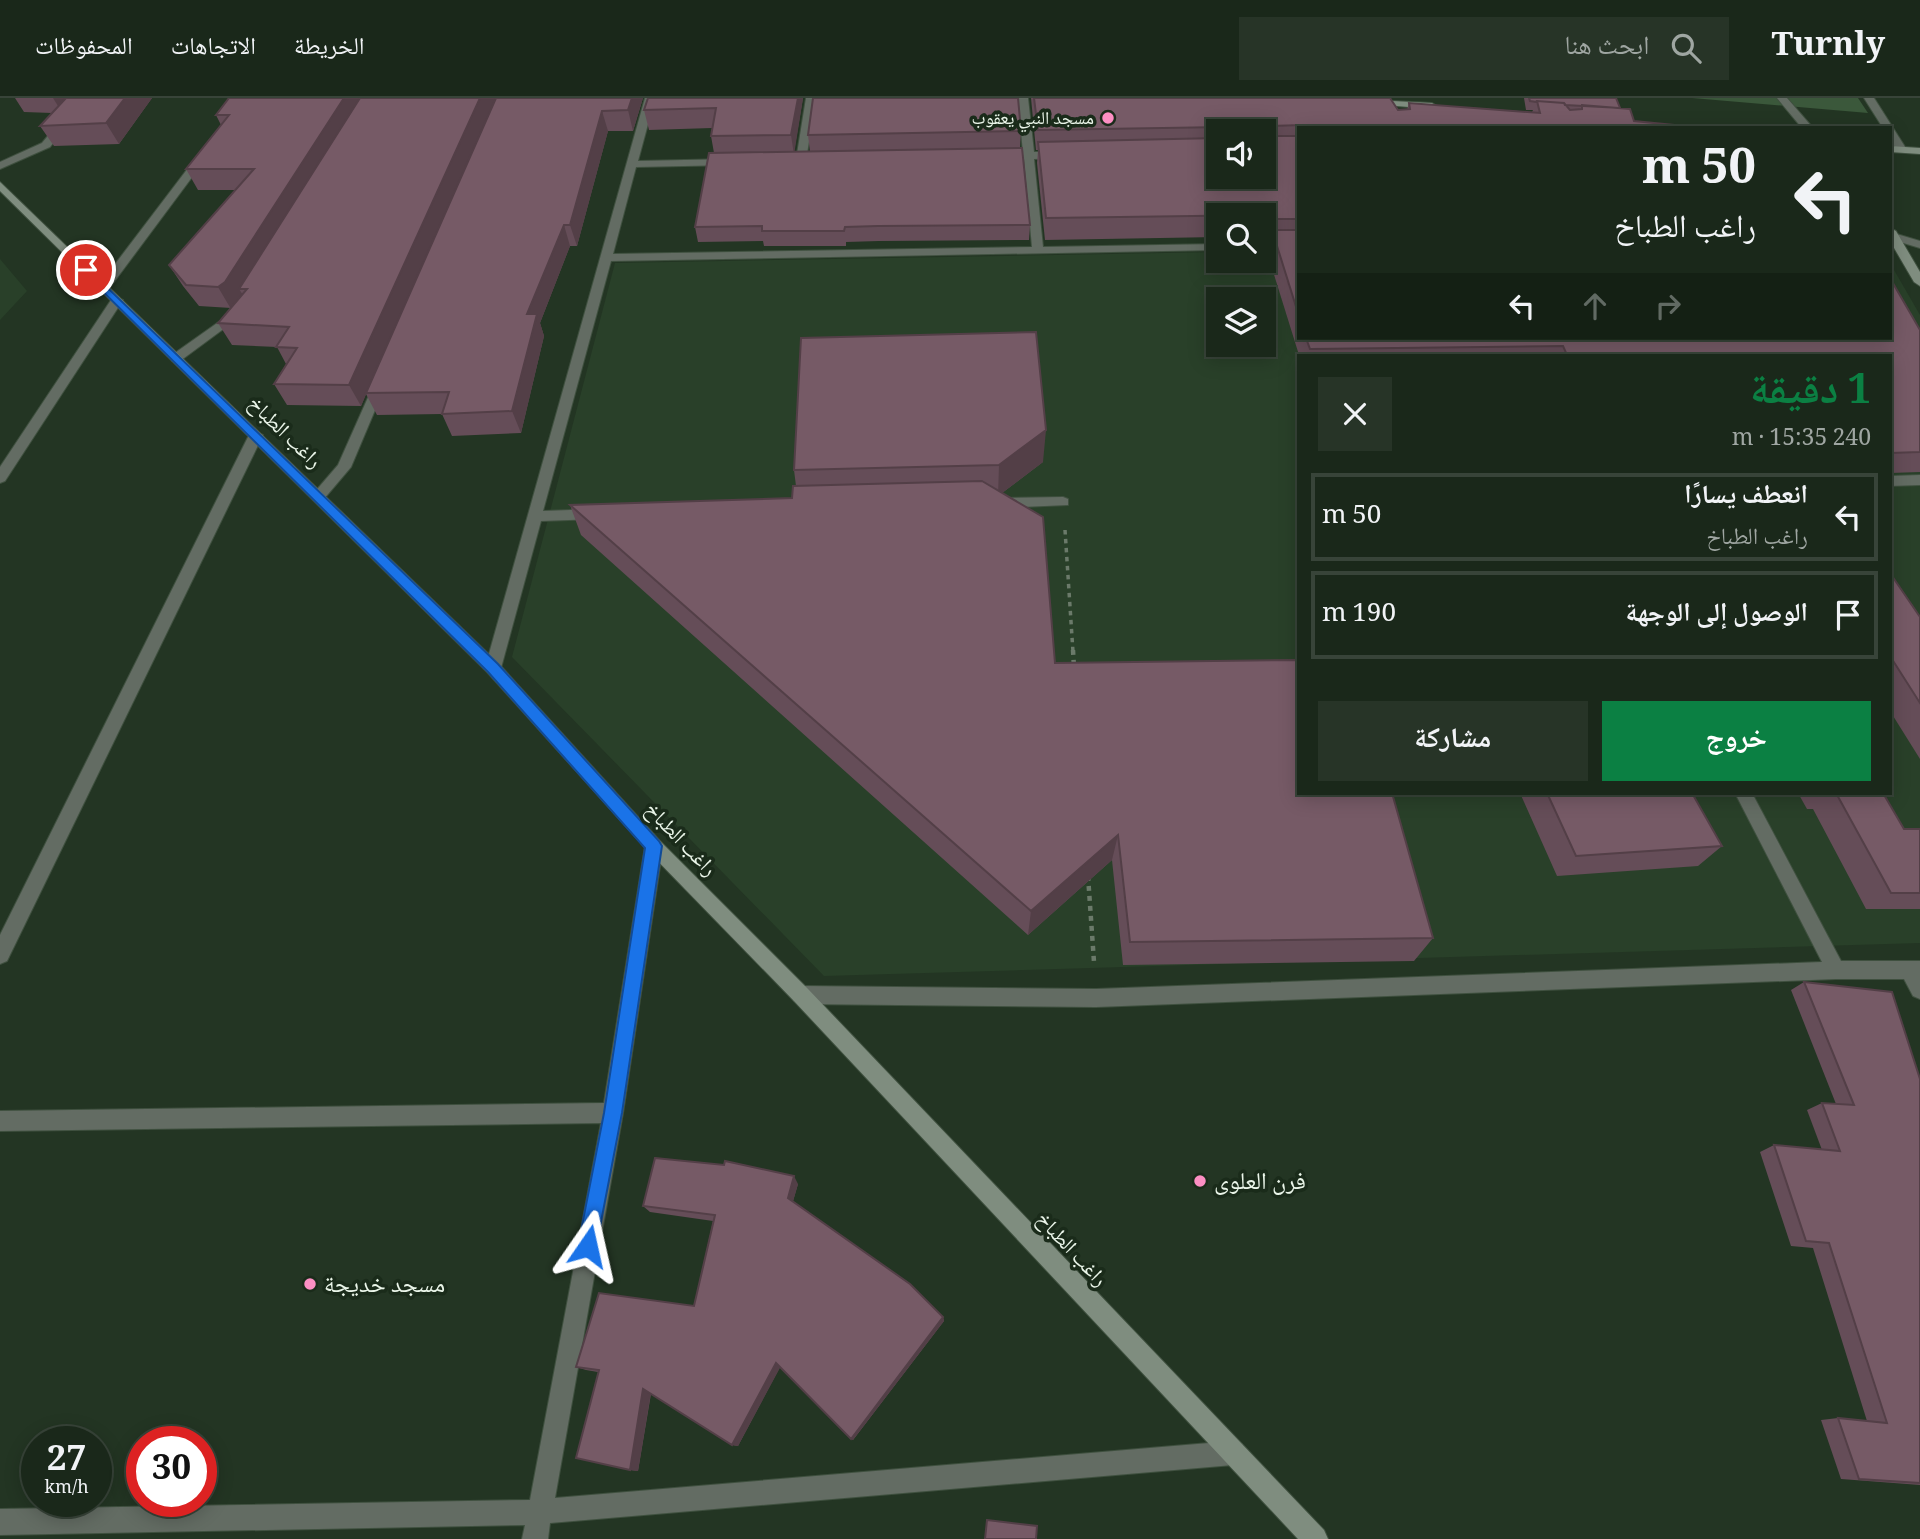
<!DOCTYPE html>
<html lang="ar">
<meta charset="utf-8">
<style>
:root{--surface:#1a281a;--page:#273427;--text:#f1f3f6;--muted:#9fa6a2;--line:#384439;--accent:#0b8043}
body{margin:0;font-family:Georgia,"Noto Naskh Arabic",serif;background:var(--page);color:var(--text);direction:rtl;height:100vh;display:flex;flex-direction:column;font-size:26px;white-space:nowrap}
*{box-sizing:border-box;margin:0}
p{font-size:23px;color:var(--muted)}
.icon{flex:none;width:38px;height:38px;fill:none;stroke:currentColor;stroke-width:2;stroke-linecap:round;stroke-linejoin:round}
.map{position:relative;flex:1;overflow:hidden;direction:ltr}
.sheet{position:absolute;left:1297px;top:256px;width:595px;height:441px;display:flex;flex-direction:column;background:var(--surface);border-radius:0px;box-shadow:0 4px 18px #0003,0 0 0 2px var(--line);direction:rtl}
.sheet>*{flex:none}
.top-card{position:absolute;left:1297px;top:28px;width:595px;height:214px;border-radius:0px;box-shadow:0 4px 18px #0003,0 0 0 2px var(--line);direction:rtl;background:#1a281a;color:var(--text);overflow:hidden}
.fabs{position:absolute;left:1206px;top:21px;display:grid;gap:14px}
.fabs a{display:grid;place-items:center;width:70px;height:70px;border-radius:0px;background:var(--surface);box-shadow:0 4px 18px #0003,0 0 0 2px var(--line);font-size:35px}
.speed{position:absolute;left:21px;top:1328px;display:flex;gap:14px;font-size:35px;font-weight:700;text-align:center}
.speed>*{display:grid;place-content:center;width:91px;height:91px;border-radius:50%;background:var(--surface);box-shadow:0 4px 18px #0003,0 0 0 2px var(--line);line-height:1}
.speed small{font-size:18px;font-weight:400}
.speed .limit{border:10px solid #d22;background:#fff;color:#111}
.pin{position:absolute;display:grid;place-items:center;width:60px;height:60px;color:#fff;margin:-30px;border:4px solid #fff;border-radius:50%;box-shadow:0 2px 7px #0007}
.me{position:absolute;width:77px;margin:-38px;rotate:11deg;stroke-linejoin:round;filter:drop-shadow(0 0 5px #0008)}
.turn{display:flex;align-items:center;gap:24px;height:147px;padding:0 21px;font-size:32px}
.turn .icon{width:91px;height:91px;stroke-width:2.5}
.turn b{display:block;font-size:49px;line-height:60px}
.lanes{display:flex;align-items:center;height:66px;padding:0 21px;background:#0003;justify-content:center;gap:35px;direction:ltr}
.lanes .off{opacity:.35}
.round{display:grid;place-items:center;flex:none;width:74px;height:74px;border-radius:0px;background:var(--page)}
.overview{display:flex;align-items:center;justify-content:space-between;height:119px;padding:0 21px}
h1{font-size:42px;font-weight:800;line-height:52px;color:var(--accent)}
.primary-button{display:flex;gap:14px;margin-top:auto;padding:14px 21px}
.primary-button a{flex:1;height:80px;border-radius:0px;background:var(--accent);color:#fff;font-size:28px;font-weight:800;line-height:80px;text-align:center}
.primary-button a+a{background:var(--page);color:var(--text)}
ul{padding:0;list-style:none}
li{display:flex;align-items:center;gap:21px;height:88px;margin:0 14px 10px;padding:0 7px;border:4px solid var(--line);border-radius:0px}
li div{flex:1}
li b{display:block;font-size:26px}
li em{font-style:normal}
header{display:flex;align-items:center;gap:42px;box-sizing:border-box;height:98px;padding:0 35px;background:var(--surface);border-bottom:2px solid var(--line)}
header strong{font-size:33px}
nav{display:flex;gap:38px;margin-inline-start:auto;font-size:24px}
.search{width:490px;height:63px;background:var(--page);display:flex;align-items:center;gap:18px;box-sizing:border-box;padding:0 24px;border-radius:0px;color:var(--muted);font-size:26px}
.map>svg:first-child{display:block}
.built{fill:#294029;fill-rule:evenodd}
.green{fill:#3b583b}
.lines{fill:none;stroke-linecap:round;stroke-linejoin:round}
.lane-casing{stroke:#3f503f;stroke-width:2}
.street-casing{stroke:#3f503f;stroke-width:2}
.secondary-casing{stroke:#3f503f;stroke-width:2}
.path-far1{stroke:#6b7a6a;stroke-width:3.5;stroke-dasharray:4.5 4.5;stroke-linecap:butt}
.path{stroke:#6b7a6a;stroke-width:4.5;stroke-dasharray:5 5;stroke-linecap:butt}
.lane{fill:#636c63;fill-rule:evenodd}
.street{fill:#636c63;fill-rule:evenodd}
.secondary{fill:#7f8d7f;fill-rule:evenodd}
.wall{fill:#654d58;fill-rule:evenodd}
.shaded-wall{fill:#533f47}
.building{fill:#765a66;stroke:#533f47;stroke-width:2}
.route{fill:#1a73e8;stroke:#114b97;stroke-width:2}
.poi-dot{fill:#fc8fc3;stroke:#1a2b1a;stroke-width:2.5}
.labels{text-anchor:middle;stroke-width:7;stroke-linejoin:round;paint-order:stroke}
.far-poi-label{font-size:18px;fill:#eaf5e9;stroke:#1a2b1a;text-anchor:end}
.street-label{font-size:21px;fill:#eaf5e9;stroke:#1a2b1a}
.near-poi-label{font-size:24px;fill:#eaf5e9;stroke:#1a2b1a;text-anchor:start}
</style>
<header>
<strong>Turnly</strong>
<div class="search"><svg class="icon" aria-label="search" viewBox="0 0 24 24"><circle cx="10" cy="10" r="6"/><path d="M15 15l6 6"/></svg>ابحث هنا</div>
<nav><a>الخريطة</a><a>الاتجاهات</a><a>المحفوظات</a></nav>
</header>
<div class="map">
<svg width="1920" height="1441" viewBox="0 0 1920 1441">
<rect width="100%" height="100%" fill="#233523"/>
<path class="built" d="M1264,153H1298V240H1890V165L1920,217V845L824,878L512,559L615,165L1218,154V163H1264ZM1218,201H1264V247H1218ZM1298,257H1890V695H1298Z
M0,161L27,193L0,222Z"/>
<path class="green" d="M1692,0H1858L1868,15Z"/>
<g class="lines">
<g class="lane-casing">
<path id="lane" d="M1777,0H1787L1813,30H1802Z
M1864,0H1874L1907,52L1906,54H1898L1890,41V30H1883Z"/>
</g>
<g class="street-casing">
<path id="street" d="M79,0H89L50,49L0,71V64L42,45Z
M645,0H655L638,63L732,61L737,64L732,67L636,69L613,156L1032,149L1024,61H1001L996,58L1001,55H1023L1018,0H1028L1034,54H1061L1066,57L1061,60L1034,61L1043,149L1218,146V152L611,163L543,413L598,411L605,416L598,421L541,423L501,570L493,576L485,570Z
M806,0H816L806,62L801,65L796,62Z
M198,57L207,59L108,192H100V186Z
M1890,134L1920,143V150L1890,141Z
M1298,144V150L1264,151V145Z
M113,199L123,202L5,383L0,385V369Z
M237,211L241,212V218L180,263H172V257Z
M380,282L386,286L351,369L323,402H313V396L338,367L374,286Z
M256,333L263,337L7,863L0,866V837L249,337Z
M1920,377V387L1890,388V378Z
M1063,399L1068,401V407L997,410L990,405L997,400Z
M1735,695H1752L1841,863H1920V901L1913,898L1904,881H1836L1096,909L801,906L794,903L791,897L794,891L801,888L1096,891L1822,864Z
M654,740L660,743L663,748L623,1015L555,1400L1233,1343L1242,1346L1245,1355L1242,1364L1233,1367L550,1425L548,1441H522L525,1427L0,1437V1411L530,1402L601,1025L0,1033V1013L604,1005L645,748L648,743Z"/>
</g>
<g class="secondary-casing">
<path id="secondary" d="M1333,0L1432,5L1437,8L1432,11L1338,3Z
M1890,48L1920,50V56L1890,54Z
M0,84L499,566L660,743L808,891L1324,1432L1328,1441H1298L794,903L648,753L487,574L0,93Z
M1890,130L1896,133L1920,174V188L1914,184L1890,143Z"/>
</g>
<path class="path-far1" d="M1065,432L1073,554"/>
<path class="path" d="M1073,552L1074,570
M1088,778L1094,864"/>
<use href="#lane" class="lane"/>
<use href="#street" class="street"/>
<use href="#secondary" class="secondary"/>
</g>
<path class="wall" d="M15,0H152L119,46L54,48L40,28L52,15L24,14Z
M643,0L633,33H608L577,148H570L540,225L544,238L521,335L452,338L442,316L377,317L366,296L361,308L287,307L274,286L286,266L277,249L232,247L218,225L231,210L199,208L183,188L169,167L235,92H198L186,71L221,27L216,17Z
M648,0H803L794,54H810L808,37L1021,33L1020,50L1030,127L1029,142L879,143L846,144V148H764L763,143L698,144L695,129L714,55L711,38L712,30L649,32L644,12Z
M1031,0H1385L1398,12H1407L1409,5L1532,14L1533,12H1526L1524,0H1616L1620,10L1634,23L1705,30H1298V240H1890L1920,232V374L1890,375V257H1299L1267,154L1270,143H1264V117H1218V139L1045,142L1037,65L1038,52H1036ZM1218,33H1264L1218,79Z
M1043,364L1002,395L1055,565L1433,840L1414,863L1123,867L1112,762L1028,837L581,437L570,407L792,400L796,388L794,372Z
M1890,475L1920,519V661L1890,613Z
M1520,695H1692L1722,748L1698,768L1557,778Z
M1798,695H1883L1904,731H1920V811H1866L1813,711H1807Z
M1804,884L1920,981V1387L1841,1381L1821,1322L1838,1320L1867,1323L1813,1150L1791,1148L1760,1054L1774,1047L1822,1052L1807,1012L1822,1005L1836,1006L1791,892Z
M798,1086L793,1103L943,1219L944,1223L853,1342L780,1269L738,1348L732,1347L651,1296L638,1373L630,1372L598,1274L586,1272L576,1269L694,1208L713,1123L650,1114L643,1108Z"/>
<path class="shaded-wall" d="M53,0H69L63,16Z
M125,0H152L119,46L106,25Z
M344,0H366L239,191L243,197L231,211L218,189Z
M480,0H496L361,308L349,287Z
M632,0H643L633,33L628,12Z
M798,0H803L794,57L791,37Z
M602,13L608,33L577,148L570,127Z
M564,127L570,148L540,225L544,238L521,335L512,313L527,216Z
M1046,332L1043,364L998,398L999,367Z
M1118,737L1112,762L1028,837L1031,813Z
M794,1078L798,1086L792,1107L788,1100Z
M943,1219L944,1223L853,1342L851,1341Z
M776,1265L781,1268L738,1348L732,1347Z
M643,1291L651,1294L638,1373L630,1372Z"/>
<path class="building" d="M66,0H125L106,25L40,28Z
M229,0H344L225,184L218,189L186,187L169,167L254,71H186L229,17H216Z
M360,0H480L349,287L274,286L297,250L276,249L289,229L218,225L247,191H239Z
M496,0H632L628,12L602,13L570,127H564L527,216H537L512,313L442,316L449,294L366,295Z
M648,0H798L791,37L711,38L716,10L644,12Z
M813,0H1018L1021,33L808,37Z
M1034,0H1390L1398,12L1410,11L1409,5L1540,15L1537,3L1564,5L1570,12L1582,11V7L1630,11L1634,23L1705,30H1306L1303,27L1269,28L1267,38H1298V121H1269L1267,117L1046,120L1038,44L1218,40V79H1264V33H1223L1224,29L1038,32Z
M1529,0H1616L1620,10L1565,7L1564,5L1537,3V4L1530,3Z
M1022,50L1030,127L878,128L845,129L844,133H762V128L695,129L709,55Z
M1272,132H1298V215Z
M1890,180L1920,232V354L1890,355V257H1567L1563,248L1310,251L1306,240H1890Z
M1036,234L1046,332L999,367L794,372L801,240Z
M982,383L1043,419L1055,565L1298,562V695H1392L1433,840L1130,844L1118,737L1031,813L570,407L792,400L793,388Z
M1890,475L1920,519V605L1890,558Z
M1547,695H1692L1722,748L1576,758Z
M1836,695H1883L1904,731H1920V795H1891Z
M1804,884L1892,894L1920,981V1385L1859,1381L1838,1320L1887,1325L1829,1145L1806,1143L1774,1047L1840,1053L1822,1005L1854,1007Z
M655,1060L724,1067L725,1063L794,1078L788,1100L910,1186L943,1219L851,1341L776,1265L732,1347L643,1291L630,1372L576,1360L599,1272L576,1269L599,1195L694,1208L715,1117L643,1108Z
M987,1422L1037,1428L1036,1441H985Z"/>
<path class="route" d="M86,169L498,566L659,743L662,748L622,1015L595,1155L588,1158L581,1155L578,1148L604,1015L645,750L488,574L83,174L81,172Z"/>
<g class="poi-dot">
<circle cx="1108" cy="20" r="7"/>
<circle cx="1200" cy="1083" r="7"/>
<circle cx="310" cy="1186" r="7"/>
</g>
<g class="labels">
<g class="far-poi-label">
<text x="1094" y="26">مسجد النبي يعقوب</text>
</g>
<g class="street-label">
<text transform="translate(285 334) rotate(44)" y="7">راغب الطباخ</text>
<text transform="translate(681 741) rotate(46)" y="7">راغب الطباخ</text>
<text transform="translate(1072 1151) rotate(47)" y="7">راغب الطباخ</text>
</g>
<g class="near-poi-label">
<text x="1214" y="1091">فرن العلوى</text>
<text x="324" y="1194">مسجد خديجة</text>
</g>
</g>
</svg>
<div class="fabs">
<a><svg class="icon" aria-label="sound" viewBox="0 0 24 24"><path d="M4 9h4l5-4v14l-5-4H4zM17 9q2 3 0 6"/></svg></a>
<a><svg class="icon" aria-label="search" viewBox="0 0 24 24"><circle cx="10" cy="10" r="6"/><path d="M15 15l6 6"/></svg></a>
<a><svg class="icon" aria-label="layers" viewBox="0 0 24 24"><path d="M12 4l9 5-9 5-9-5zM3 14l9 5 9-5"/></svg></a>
</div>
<div class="speed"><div>27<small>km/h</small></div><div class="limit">30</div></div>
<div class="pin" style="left:86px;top:172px;background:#d93025"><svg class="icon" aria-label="arrive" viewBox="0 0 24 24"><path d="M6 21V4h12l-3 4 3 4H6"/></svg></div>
<svg class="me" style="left:588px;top:1148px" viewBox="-20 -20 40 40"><path d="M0-17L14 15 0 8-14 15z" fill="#1a73e8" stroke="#fff" stroke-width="4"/></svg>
<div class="top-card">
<div class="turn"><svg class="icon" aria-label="left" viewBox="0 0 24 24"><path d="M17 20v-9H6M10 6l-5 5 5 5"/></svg><div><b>50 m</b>راغب الطباخ</div></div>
<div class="lanes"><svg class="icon" aria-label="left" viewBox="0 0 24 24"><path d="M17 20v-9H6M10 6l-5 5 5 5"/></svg><svg class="icon off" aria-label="ahead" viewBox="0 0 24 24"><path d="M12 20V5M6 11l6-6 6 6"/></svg><svg class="icon off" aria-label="right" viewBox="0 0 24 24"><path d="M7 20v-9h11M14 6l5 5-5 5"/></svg></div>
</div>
<section class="sheet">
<div class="overview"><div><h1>1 دقيقة</h1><p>240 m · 15:35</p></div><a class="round"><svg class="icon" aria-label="close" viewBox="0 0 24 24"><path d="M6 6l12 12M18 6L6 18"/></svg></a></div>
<ul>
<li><svg class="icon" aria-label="left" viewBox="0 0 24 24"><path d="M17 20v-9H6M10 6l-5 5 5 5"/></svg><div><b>انعطف يسارًا</b><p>راغب الطباخ</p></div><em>50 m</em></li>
<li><svg class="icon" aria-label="arrive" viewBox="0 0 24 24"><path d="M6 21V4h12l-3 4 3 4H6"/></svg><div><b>الوصول إلى الوجهة</b></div><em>190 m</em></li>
</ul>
<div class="primary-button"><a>خروج</a><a>مشاركة</a></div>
</section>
</div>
